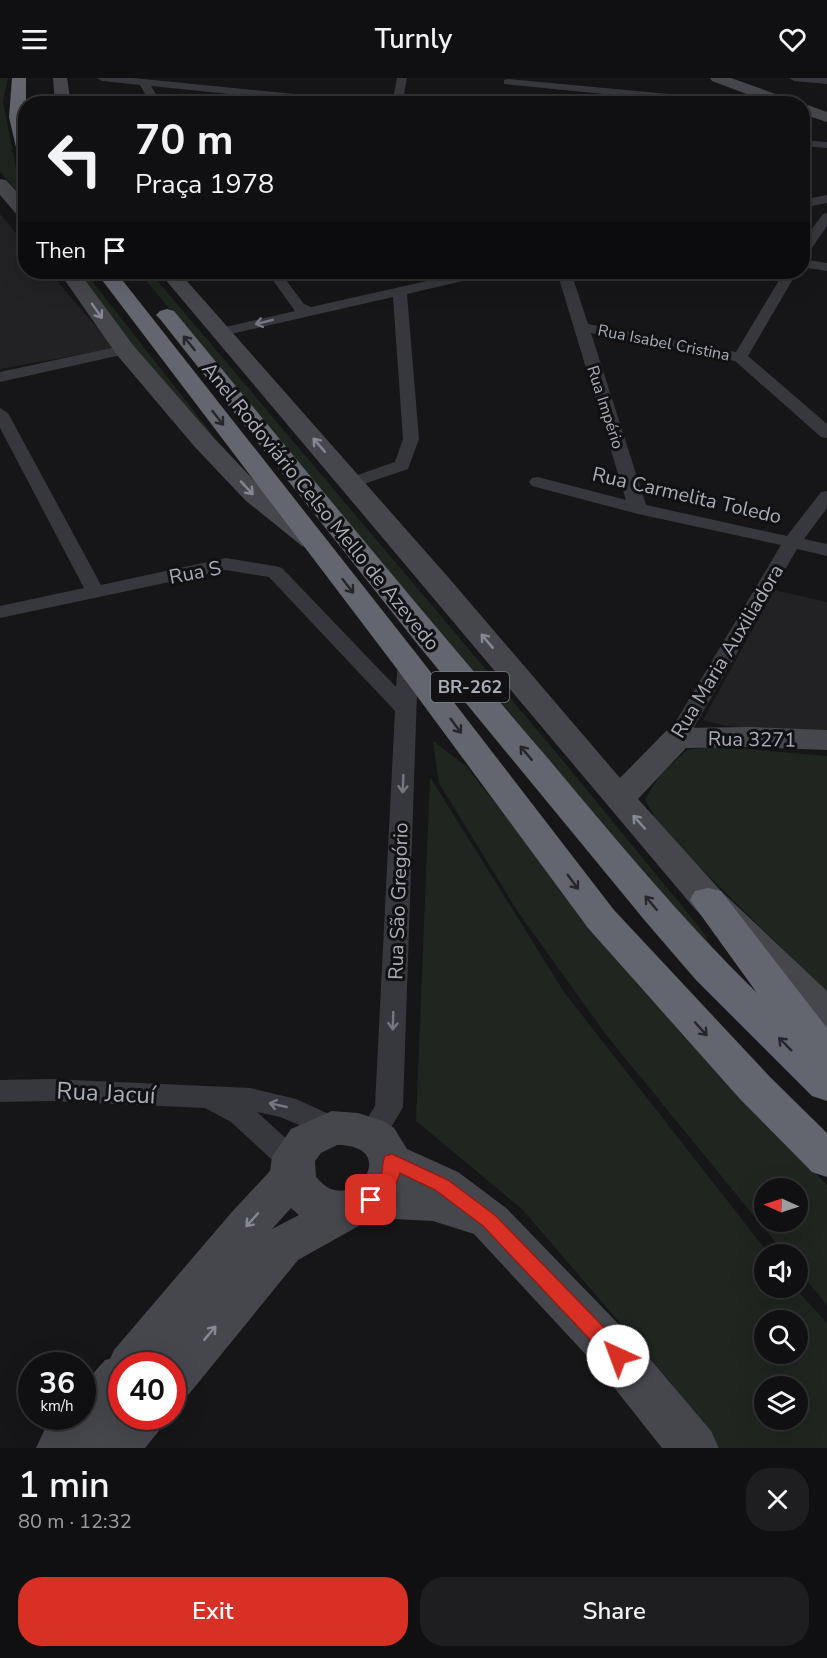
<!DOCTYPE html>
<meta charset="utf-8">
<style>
:root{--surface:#101012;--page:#1e1e20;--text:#f1f3f6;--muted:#9c9d9f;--line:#303032;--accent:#d93025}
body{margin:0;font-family:"Nunito Sans",sans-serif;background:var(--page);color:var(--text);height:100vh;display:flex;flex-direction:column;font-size:22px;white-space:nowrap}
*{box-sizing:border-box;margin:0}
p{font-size:20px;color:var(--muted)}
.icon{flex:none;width:33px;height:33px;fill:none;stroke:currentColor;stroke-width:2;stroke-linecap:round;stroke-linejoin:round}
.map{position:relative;height:1370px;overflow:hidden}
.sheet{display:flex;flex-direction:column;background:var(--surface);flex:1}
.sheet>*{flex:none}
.top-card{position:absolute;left:18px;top:18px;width:792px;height:183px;border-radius:24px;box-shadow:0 6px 24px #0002,0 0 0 2px var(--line);background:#101012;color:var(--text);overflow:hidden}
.needle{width:39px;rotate:273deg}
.buttons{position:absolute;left:754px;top:1100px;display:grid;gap:12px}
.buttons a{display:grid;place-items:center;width:54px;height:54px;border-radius:50%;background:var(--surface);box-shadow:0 6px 24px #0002,0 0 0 2px var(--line);font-size:30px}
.speed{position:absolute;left:18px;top:1274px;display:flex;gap:12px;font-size:30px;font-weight:700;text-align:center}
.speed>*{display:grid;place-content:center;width:78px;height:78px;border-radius:50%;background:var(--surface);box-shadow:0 6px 24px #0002,0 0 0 2px var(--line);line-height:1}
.speed small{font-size:15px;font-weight:400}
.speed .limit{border:9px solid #d22;background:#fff;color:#111}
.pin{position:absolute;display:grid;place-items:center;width:51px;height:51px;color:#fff;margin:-26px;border-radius:12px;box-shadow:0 3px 9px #0006}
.me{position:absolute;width:66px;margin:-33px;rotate:317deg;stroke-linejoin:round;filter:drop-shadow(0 0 4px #0008)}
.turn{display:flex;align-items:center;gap:21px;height:126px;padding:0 18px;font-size:27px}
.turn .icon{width:78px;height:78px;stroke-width:2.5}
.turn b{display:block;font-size:42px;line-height:51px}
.then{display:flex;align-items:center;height:57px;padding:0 18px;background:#0003;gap:12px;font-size:22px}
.round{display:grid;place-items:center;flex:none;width:63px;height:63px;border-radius:24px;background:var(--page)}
.overview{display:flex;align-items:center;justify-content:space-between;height:102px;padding:0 18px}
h1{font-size:36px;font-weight:600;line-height:45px}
.action{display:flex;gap:12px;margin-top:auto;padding:12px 18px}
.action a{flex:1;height:69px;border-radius:24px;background:var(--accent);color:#fff;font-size:24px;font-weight:600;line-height:69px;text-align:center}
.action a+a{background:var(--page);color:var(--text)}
header{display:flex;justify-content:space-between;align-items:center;height:78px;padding:0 18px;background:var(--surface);font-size:27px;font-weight:600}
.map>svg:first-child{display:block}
.built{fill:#222225}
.green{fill:#1e261f;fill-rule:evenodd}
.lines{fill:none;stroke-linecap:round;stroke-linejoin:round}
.street{fill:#37383d;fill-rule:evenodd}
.secondary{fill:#45474d;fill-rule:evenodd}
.highway{fill:#63666e;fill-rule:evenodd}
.oneway{stroke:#858993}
.oneway2{stroke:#757881}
.oneway3{stroke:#26262a}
.route{fill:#d93025;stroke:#8d1f18;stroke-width:1.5}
.labels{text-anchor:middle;stroke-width:6;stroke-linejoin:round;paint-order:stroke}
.far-street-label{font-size:16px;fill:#a8adb8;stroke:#111113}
.shield{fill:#111113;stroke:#7b7e86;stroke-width:1.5}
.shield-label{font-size:18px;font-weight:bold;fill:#a8adb8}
.street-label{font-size:20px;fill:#a8adb8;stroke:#111113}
.near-street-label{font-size:24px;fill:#a8adb8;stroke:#111113}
</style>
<header><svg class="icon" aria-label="menu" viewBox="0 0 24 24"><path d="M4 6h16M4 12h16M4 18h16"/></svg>Turnly<svg class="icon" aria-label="heart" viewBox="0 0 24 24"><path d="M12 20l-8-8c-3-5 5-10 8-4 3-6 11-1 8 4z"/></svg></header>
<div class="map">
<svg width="827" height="1370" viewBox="0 0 827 1370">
<rect width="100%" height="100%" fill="#161618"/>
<path class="built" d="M0,136L25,166L26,194H49L115,270L0,291Z
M774,512L827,524V656L727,648L703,642Z"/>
<path class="green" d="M0,0H8L3,23L17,95L25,107V121L0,94Z
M78,194H85L215,360L207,355L117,248Z
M139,194H150L555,673L704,855L724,895L651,813Z
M433,663L466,688L637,906L827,1107V1227L798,1192V1176H785L607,958L518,834L439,705ZM765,1110H798V1143H765Z
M714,668L827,678V915L661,751L645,721L661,696L687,672Z
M430,699L564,914L769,1176H765V1209H794L827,1245V1370H720L668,1301L522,1131L416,1043ZM765,1242H798V1275H765ZM765,1308H798V1341H765Z"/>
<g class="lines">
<path class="street" d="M97,0H133L365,23L370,26H328L151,8L162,26H151L140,7L102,3Z
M397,0H407L402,26H392Z
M789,0H827V6L794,3Z
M508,1L744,23L749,26H705L504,6V2Z
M802,62L827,64V70L802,68Z
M827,117V125L802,130V122Z
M827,135V148L807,177L802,178V164L823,136Z
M802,181L827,185V193L802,189Z
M267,194H280L304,226L311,229L467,194H489L488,197L407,216L419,361L408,391L352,410L346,409L343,405L346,401L395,384L403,361L393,219L222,258L217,257L215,254L217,251L295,233Z
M557,194H571L588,246L736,274L784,194H797L748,278L827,346V360L821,359L735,283L591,255L646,427L787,458L821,414L827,413V430L804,461L827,466V478L797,471L685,665L677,667L669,665L666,660L781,467L638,436L532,408L529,404L532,400L538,399L626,422Z
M125,267L130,269L133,272L130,275L0,304V294Z
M0,330L8,335L101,507L226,480L275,488L282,490L396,609L398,585L401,581L408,579L415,581L418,585L403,1029L382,1065L372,1068L362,1065L357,1057L375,1028L395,633L269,499L226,492L0,540V528L84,510L0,350Z
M51,1001L250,1010L296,1021L342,1042L347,1050L342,1058L332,1061L280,1039L257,1034L302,1075L307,1083L302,1091L292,1095L282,1091L231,1044L205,1030L51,1023L0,1024V1002Z"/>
<path class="secondary" d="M53,0H67L71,26H55Z
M710,0H731L795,23L796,26H773L712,3Z
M802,25L827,34V44L802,36Z
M0,101L6,102L26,123V140L19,139L0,117Z
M59,194H79L133,267L212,358L263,412L322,456L326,462L322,468L312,470L302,468L245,422L194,368L117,277Z
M159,194H179L448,499L620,700L666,653L677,650L750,649L827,652V672L750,669L686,670L638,721L721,813L827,913V950L813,946L695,831Z
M332,1033L358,1035L383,1043L394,1050L407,1071L458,1094L506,1130L635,1263L711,1353L719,1370H662L601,1293L474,1156L433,1143L373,1140L298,1182L189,1316L172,1322V1287H122V1338H165L158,1354L145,1370H36L44,1353L57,1338H82V1308L105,1282L110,1281L114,1272L231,1135L270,1093L272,1079L291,1051ZM337,1067C395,1067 363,1123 331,1111C325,1109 320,1103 316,1099L315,1083L321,1075ZM291,1130L299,1137L272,1151Z"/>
<path class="highway" d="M12,0H26V83L18,78L9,39Z
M96,194H116L419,579L614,832L770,999L827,1055V1099L812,1094L740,1021L588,850L397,591Z
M167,231L174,233C297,382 420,532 546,678C614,759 681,841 757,915L690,822L695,813L708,810L721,813L827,950V1023L812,1018L696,902L646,844L419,568L160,241L156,237L160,233Z"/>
</g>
<defs><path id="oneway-shaft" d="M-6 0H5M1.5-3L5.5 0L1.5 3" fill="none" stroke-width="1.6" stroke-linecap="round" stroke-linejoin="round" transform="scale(1.5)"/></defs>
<g class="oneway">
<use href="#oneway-shaft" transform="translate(97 233) rotate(55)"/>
<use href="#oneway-shaft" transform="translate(319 367) rotate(-131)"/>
<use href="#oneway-shaft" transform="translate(247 410) rotate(47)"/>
<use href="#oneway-shaft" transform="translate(487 563) rotate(-130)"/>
<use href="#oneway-shaft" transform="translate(639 744) rotate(-132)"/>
<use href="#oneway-shaft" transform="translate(252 1142) rotate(132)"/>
<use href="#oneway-shaft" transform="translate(210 1255) rotate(-50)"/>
</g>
<g class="oneway2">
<use href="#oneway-shaft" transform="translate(264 244) rotate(166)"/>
<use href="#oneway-shaft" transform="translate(403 706) rotate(92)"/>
<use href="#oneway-shaft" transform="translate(393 943) rotate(92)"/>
<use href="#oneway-shaft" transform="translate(278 1027) rotate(-167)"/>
</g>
<g class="oneway3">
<use href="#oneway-shaft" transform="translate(189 265) rotate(-129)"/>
<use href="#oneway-shaft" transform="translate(218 340) rotate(52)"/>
<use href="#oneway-shaft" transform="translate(348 508) rotate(52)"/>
<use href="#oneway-shaft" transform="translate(456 648) rotate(53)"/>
<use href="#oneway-shaft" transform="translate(526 675) rotate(-130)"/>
<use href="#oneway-shaft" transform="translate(573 804) rotate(53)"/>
<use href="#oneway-shaft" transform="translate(651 825) rotate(-130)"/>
<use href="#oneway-shaft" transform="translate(701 951) rotate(48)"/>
<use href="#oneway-shaft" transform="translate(785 966) rotate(-135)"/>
</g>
<path class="route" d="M392,1076L448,1102L496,1138L626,1272L629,1278L626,1284L618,1287L611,1284L483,1148L435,1112L400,1095C396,1110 382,1134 364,1128L361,1122C366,1114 374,1111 379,1103C384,1095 381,1086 385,1078Z"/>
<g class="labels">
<g class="far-street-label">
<text transform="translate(664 264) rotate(11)" y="6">Rua Isabel Cristina</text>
<text transform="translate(606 329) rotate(72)" y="6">Rua Império</text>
</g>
<rect class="shield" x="431" y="594" width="78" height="30" rx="4.5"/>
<g class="shield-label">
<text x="470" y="615">BR-262</text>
</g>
<g class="street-label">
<text transform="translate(687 417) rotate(13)" y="7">Rua Carmelita Toledo</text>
<text transform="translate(321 428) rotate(51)" y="7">Anel Rodoviário Celso Mello de Azevedo</text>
<text transform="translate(195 494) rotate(-11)" y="7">Rua S</text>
<text transform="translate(727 573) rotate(-59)" y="7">Rua Maria Auxiliadora</text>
<text transform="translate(752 661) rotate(1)" y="7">Rua 3271</text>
<text transform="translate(398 823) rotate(-88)" y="7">Rua São Gregório</text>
</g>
<g class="near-street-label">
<text transform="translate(106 1015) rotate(3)" y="8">Rua Jacuí</text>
</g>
</g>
</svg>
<div class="buttons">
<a><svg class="needle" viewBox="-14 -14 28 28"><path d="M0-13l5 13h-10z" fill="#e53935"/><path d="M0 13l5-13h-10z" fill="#9c9d9f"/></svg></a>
<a><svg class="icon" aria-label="sound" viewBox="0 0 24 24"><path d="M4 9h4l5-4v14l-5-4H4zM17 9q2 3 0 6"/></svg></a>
<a><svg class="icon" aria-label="search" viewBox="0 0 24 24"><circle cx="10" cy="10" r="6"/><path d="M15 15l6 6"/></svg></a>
<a><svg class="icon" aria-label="layers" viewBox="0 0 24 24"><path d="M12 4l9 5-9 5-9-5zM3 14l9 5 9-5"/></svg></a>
</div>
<div class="speed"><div>36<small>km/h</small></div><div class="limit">40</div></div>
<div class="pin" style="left:371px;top:1122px;background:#d93025"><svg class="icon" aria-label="arrive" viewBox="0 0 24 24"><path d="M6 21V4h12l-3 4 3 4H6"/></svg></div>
<svg class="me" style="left:618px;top:1278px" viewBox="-20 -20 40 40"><circle r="19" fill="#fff"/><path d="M0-13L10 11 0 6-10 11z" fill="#d93025"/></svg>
<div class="top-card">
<div class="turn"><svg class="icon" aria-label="left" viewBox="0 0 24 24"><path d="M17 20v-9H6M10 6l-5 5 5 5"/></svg><div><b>70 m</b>Praça 1978</div></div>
<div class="then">Then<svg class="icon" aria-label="arrive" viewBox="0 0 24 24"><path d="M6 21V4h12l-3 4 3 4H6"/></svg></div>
</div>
</div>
<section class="sheet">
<div class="overview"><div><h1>1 min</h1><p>80 m · 12:32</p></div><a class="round"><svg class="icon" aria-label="close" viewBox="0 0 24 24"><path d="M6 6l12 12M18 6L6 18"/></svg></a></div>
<div class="action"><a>Exit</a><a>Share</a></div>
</section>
